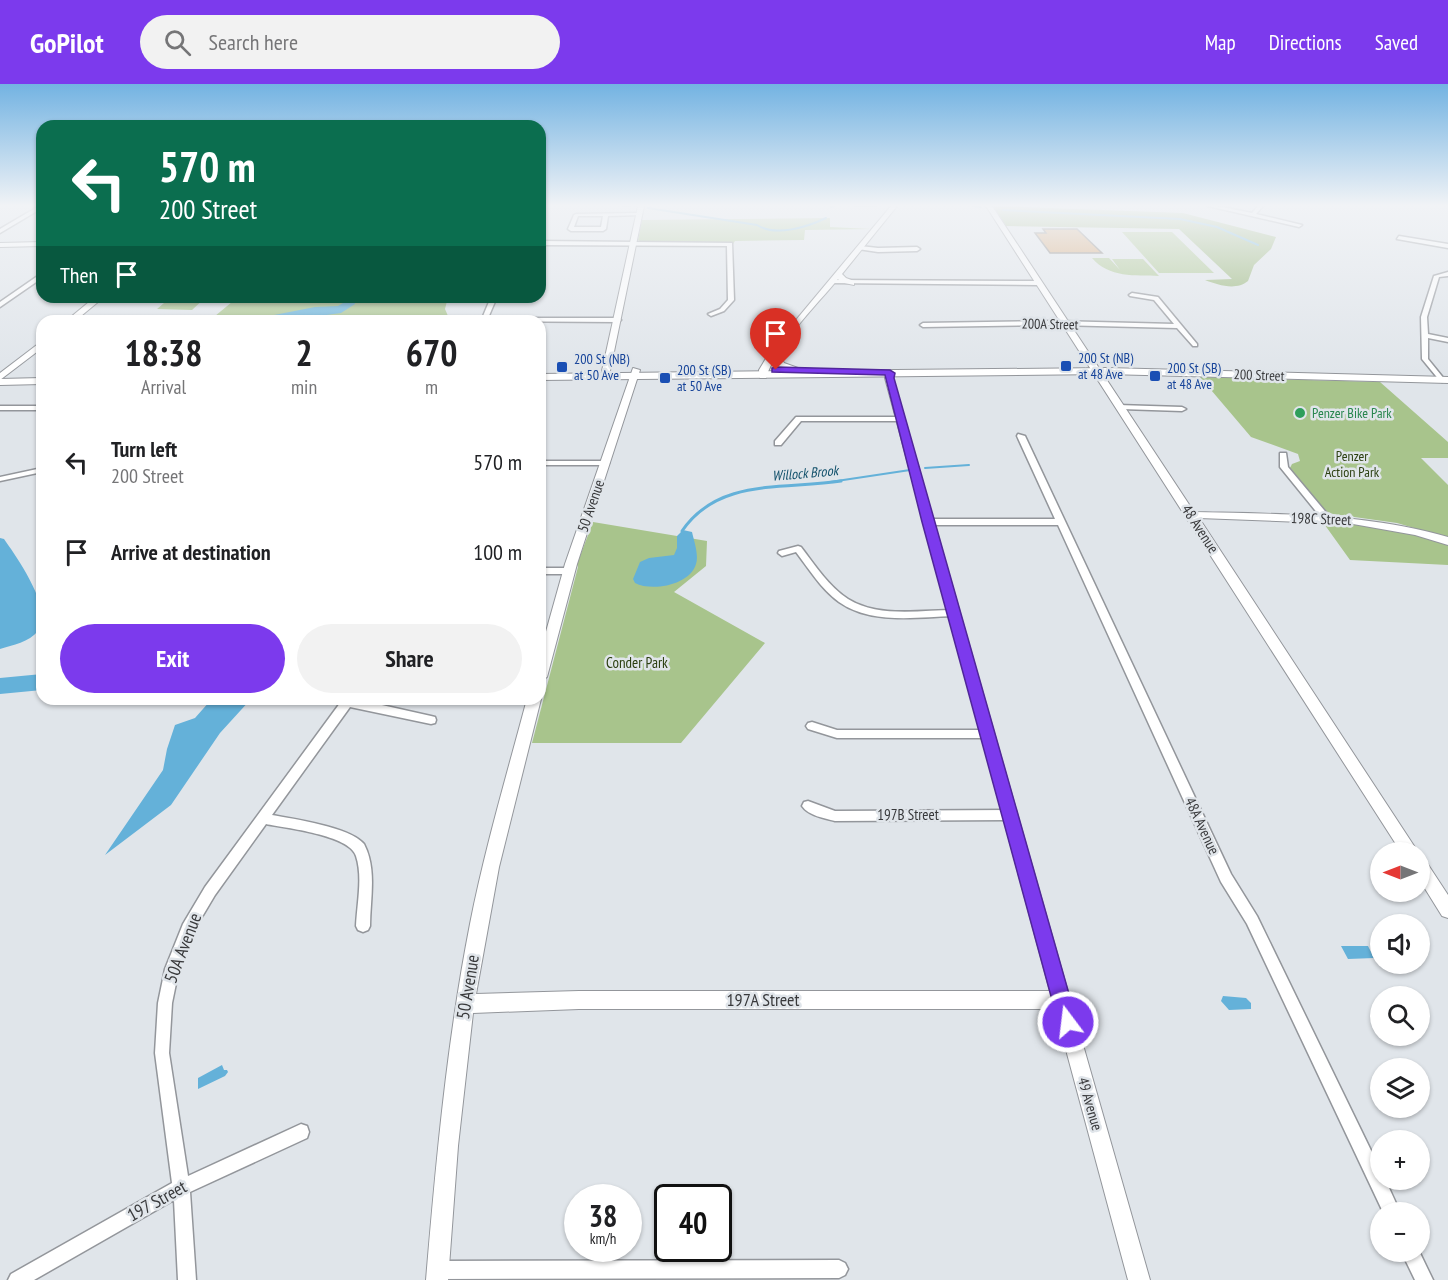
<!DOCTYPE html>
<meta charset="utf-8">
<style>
:root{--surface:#fff;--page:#f2f2f2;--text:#202124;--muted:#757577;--accent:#7c3aed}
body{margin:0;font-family:"PT Sans Narrow",sans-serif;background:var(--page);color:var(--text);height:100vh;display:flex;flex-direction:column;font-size:22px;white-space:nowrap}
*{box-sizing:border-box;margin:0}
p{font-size:20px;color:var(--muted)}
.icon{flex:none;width:33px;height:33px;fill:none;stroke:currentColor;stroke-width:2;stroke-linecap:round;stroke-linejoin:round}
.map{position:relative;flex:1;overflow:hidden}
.details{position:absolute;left:36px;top:231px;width:510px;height:390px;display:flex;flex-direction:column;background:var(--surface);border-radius:18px;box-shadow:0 2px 4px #0004}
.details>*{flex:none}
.hud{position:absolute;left:36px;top:36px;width:510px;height:183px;border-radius:18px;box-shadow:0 2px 4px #0004;background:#0b6e4f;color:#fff;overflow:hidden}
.needle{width:39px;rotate:270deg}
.buttons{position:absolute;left:1370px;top:758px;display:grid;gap:12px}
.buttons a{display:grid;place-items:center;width:60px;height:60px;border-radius:50%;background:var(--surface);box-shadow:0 2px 4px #0004;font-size:30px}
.speed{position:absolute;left:564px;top:1100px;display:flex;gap:12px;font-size:30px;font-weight:700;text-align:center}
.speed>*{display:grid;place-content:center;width:78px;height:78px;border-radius:50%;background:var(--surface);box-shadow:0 2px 4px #0004;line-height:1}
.speed small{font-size:15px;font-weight:400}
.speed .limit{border:3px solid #111;border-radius:9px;background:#fff;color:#111}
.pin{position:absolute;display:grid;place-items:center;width:51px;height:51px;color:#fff;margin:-62px -26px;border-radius:50% 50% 50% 0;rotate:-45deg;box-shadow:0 0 6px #0007}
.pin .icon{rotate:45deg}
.me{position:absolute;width:66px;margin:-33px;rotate:345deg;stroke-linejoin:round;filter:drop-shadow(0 0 4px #0008)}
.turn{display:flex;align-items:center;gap:21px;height:126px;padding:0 24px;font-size:27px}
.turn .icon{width:78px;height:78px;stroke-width:2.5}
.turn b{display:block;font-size:42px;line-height:51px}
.then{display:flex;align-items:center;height:57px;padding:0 24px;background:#0003;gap:12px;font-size:22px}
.eta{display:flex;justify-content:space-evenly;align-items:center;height:102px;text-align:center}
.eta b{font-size:36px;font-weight:600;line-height:42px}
.cta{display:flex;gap:12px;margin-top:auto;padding:12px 24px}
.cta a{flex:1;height:69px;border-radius:36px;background:var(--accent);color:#fff;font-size:24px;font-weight:600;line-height:69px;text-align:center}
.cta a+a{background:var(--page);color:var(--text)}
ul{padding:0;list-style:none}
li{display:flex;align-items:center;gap:18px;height:90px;padding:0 24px}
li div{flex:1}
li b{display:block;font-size:22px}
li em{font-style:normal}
header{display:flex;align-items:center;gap:36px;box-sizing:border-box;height:84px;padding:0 30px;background:var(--accent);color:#fff}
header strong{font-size:28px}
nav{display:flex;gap:33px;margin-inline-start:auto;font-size:21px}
.search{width:420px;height:54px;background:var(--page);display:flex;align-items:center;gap:15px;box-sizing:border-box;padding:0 21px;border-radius:33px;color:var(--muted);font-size:22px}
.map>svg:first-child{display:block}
.green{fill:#a8c48c}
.forest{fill:#93b272}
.water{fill:#64b1d9}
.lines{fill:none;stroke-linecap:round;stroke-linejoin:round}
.stream-far1{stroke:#64b1d9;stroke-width:2}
.stream{stroke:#64b1d9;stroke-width:3}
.river{fill:#64b1d9;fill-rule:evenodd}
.building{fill:#d4a069;stroke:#797571;stroke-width:1.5}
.minor-casing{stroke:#93969b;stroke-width:3}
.tertiary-casing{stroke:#93969b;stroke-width:2}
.secondary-casing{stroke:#93969b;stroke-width:2}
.minor{fill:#fff;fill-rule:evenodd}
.tertiary{fill:#fff;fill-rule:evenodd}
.secondary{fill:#fff;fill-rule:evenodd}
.route{fill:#7c3aed;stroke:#51269a;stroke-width:1.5}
.transit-dot{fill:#1a4fb4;stroke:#e0e5ea;stroke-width:2}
.leisure-dot{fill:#2e9e5b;stroke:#e0e5ea;stroke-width:2}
.labels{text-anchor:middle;stroke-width:5;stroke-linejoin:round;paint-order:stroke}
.far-street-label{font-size:14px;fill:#38393b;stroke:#e0e5ea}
.far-transit-label{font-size:14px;fill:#164399;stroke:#e0e5ea;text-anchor:start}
.far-leisure-label{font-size:14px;fill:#27864d;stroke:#e0e5ea;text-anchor:start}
.far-park-label{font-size:14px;fill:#2b3f10;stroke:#e0e5ea}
.far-water-label{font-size:14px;font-style:italic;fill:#104f6a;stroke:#e0e5ea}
.street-label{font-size:15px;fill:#38393b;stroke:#e0e5ea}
.park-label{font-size:15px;fill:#2b3f10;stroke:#e0e5ea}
.near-street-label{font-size:18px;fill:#38393b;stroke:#e0e5ea}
</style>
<header>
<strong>GoPilot</strong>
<div class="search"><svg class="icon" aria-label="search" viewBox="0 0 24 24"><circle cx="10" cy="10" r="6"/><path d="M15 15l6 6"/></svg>Search here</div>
<nav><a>Map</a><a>Directions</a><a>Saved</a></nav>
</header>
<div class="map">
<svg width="1448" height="1196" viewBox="0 0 1448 1196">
<rect width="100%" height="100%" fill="#e0e5ea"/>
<path class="green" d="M830,134V143L871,145L805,146L804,156L735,157L733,160L643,159L638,156L642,136Z
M1122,148H1172L1214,189H1159Z
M1092,174H1109L1120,186L1112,175H1143L1159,192C1135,191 1109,194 1092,174Z
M171,213H206L192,226L157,225Z
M238,213H448L445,225L448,232L440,237H209Z
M1200,293L1380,298L1448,358V374H1421L1448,401V454L1397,439L1333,430L1325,427L1290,384L1292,380L1300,377L1298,370L1251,353Z
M1322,437L1384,442L1448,460V481L1350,476Z
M593,438L707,457L706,482L674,508L765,559L681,659H532L578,483L577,480Z"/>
<path class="forest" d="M993,122L1183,129L1276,153L1271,165L1254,181L1248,197C1236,207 1218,201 1205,196L1232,195L1179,145L1006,142Z"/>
<path class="water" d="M683,446L692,448C694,457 699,471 696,480C690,501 652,508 635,499L633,495L640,478L649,474L674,471L677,464V452Z
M0,454L4,455C16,472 55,527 38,547C29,558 13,561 0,565Z
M208,615H251L220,649L171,721L105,771L163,686L167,665L175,641L195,634L210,617Z
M1341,862H1368L1374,874L1348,875Z
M1223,912L1246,914L1251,919V925L1229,926L1221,917Z
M222,981L224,986H227L228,988L225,992L198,1005V994Z"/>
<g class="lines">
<path class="stream-far1" d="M623,122H631
M855,122H877
M973,122L981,123
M831,123L834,122
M648,124L757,141C776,153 807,143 826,134
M1003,126L1180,135L1217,143L1258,161
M925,384L969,381
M830,398L910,386"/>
<path class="stream" d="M683,451L682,447C719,393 785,406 841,397"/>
<path class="river" d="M342,213H354L355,220L341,229L283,237H258L264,233L315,223L338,222L343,219Z
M42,590V606L0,610V594Z"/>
</g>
<path class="building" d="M1043,145H1077L1102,169H1050L1035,149H1046Z"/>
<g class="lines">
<g class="minor-casing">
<path id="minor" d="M39,122H42V124L0,149V145Z
M1208,122H1217L1252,129L1258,122H1263L1256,130L1302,141L1299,143Z
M639,129L641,131L608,132L606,145L603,147H571L568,145L574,131L576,130ZM578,132H603L601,143H574Z
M1399,152L1448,160V164L1397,155Z
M540,157L732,159L734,216L724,227L711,232L708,230L720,225L728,216L727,162L540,161Z
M860,162L878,164L917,163L920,165L917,167L878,168L858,165Z
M1448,188V192L1439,193L1427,233L1428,250L1448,254V258L1428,254V275L1445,296L1442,298L1440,297L1422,275L1421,233L1434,192Z
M42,189V194L0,223V218Z
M832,196L1038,197L1041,199L1038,201L830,199V197Z
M1132,209L1158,213L1197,260V262H1193L1177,244L1057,241L923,243L920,241L923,239L1057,237L1174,240L1154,216L1130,212L1129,211Z
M491,213H497L488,234H618L621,236L618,238L481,237Z
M1118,321L1182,323L1186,325L1182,327L1121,325H1118Z
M0,322H42V326H0Z
M796,333H900L904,335L900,337H801L781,361H775V357Z
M1018,350L1025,352L1231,790L1257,832L1380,1085V1095H1385L1400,1128H1383L1247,840L1221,798L1058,441H928L924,438L928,435H1055L1017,352Z
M1280,369H1286L1288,383L1329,432V436H1323L1280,383Z
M540,377H605L609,379L605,381H540Z
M42,384V388L0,397V393Z
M798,462L801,463C815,481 829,503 848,515C878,534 921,526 954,526L959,529L954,532C918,533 871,541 839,518C821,505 809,485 796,468L782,472L778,469L779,467Z
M540,484H569L574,487L569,490H540Z
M343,615H355L431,632L435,633L436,636L435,639L431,640L350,623L272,731C294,735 350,743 364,760C366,764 368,769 369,773C375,795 370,820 370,842L368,846L363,848L358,846L356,842C357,820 363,793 356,772C350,751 285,744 266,740L215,811L193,848L179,885L172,919L169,969L188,1092L301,1040L307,1042L309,1048L307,1054L190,1108L196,1196H178L174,1116L34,1196H8L11,1190L172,1099L155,969L158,919L165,885L183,840L205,803Z
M812,638L837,646H987L991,647L993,650L991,653L987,654H837L808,645L806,642L808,639Z
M808,717L835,727L1009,726L1013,727L1015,731L1013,735L1009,736L835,737C824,734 809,732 802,722L804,718Z
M1401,1167H1419L1433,1196H1415Z
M839,1176L845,1179L848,1185L845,1191L839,1194L438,1195L432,1192L429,1186L432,1180L438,1177Z"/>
</g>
<g class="tertiary-casing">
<path id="tertiary" d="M638,122H644L610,287L606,290L602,287Z
M891,122H897L842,190L846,194L854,197V201L840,198L838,195C816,222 775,262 766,294H760L759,286L771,266Z
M986,122H992L1194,428C1280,430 1365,429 1448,453V461L1415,451L1353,440L1199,434L1418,768H1401Z
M42,158V162L0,163V159Z
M95,213H104L75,237H66Z
M42,257V264L0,296V289Z
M633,284L640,286L577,480L547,593L540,598V569L565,480Z
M887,287L894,289L893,294L1150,1196H1128L1055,925H579L473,929L458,1062L448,1196H426C436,1077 447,957 470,840C485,764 507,690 527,615H541L499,783L476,910L579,907H1050L885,294Z
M1419,774L1425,776L1448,811V834L1442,832L1419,795Z"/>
</g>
<g class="secondary-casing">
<path id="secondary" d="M774,265L777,266L784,279L798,284L799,287L1106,284L1448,293V299L1106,290L540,296V290L788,287C777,284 772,279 769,268Z
M42,294V300L0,301V295Z"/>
</g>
<use href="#minor" class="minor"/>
<use href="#tertiary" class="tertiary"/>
<use href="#secondary" class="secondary"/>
</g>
<linearGradient id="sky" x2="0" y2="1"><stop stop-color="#73b3e2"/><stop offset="0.42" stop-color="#f1f3f6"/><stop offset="1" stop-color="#f1f3f6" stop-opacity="0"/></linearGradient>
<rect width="1448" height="289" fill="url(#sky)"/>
<path class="route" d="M776,283L890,286L895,289L894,294L1077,938L1074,945L1068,947L1061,945L1058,938L922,438L885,291L772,288V284Z"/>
<g class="transit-dot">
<rect x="1060" y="276" width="12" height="12" rx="3"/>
<rect x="556" y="277" width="12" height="12" rx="3"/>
<rect x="1149" y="286" width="12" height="12" rx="3"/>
<rect x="659" y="288" width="12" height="12" rx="3"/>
</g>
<circle class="leisure-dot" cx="1300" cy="329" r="6"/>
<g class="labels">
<g class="far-street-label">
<text transform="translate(1050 240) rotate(1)" y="5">200A Street</text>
<text transform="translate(1259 291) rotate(2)" y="5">200 Street</text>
</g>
<g class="far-transit-label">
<text x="1078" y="279">200 St (NB)<tspan x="1078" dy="16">at 48 Ave</tspan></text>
<text x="574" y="280">200 St (NB)<tspan x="574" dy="16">at 50 Ave</tspan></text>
<text x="1167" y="289">200 St (SB)<tspan x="1167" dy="16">at 48 Ave</tspan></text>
<text x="677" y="291">200 St (SB)<tspan x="677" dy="16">at 50 Ave</tspan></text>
</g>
<g class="far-leisure-label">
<text x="1312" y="334">Penzer Bike Park</text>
</g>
<g class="far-park-label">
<text x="1352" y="377">Penzer<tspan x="1352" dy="16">Action Park</tspan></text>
</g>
<g class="far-water-label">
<text transform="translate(805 389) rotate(-5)" y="5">Willock Brook</text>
</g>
<g class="street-label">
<text transform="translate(591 422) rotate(-71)" y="5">50 Avenue</text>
<text transform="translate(1321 435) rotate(2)" y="5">198C Street</text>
<text transform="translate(1200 445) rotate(57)" y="5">48 Avenue</text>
<text x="908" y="736">197B Street</text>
<text transform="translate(1202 742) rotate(65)" y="5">48A Avenue</text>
<text transform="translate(1090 1020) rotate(74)" y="5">49 Avenue</text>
</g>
<g class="park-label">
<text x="637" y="584">Conder Park</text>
</g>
<g class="near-street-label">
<text transform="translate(183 864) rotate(-69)" y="6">50A Avenue</text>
<text transform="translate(468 903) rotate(-81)" y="6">50 Avenue</text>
<text x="763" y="922">197A Street</text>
<text transform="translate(157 1117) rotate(-29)" y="6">197 Street</text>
</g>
</g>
</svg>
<div class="buttons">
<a><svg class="needle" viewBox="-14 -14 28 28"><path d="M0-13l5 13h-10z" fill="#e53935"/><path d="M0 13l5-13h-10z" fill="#757577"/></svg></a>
<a><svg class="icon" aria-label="sound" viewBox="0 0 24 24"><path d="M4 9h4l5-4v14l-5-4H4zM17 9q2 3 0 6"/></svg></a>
<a><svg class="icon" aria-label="search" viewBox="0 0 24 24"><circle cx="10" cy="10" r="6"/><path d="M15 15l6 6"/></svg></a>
<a><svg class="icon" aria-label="layers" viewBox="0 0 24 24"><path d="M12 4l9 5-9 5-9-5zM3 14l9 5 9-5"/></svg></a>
<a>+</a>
<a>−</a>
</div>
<div class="speed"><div>38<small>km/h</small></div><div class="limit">40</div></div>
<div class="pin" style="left:776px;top:286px;background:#d93025"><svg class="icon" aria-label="arrive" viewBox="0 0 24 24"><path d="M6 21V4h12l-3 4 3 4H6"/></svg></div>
<svg class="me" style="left:1068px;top:938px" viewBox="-20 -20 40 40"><circle r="17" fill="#7c3aed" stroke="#fff" stroke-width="3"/><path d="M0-11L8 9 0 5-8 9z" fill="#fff"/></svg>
<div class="hud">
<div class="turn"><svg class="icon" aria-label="left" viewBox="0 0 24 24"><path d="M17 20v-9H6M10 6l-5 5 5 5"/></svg><div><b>570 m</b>200 Street</div></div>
<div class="then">Then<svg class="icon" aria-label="arrive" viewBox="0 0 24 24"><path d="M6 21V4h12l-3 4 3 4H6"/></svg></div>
</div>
<section class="details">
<div class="eta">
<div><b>18:38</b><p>Arrival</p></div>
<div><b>2</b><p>min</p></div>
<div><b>670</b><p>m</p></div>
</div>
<ul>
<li><svg class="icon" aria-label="left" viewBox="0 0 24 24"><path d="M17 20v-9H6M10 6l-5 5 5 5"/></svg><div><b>Turn left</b><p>200 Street</p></div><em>570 m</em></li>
<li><svg class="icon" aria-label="arrive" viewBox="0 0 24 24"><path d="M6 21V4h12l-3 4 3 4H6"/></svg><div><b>Arrive at destination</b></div><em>100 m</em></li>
</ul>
<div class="cta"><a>Exit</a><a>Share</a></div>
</section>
</div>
